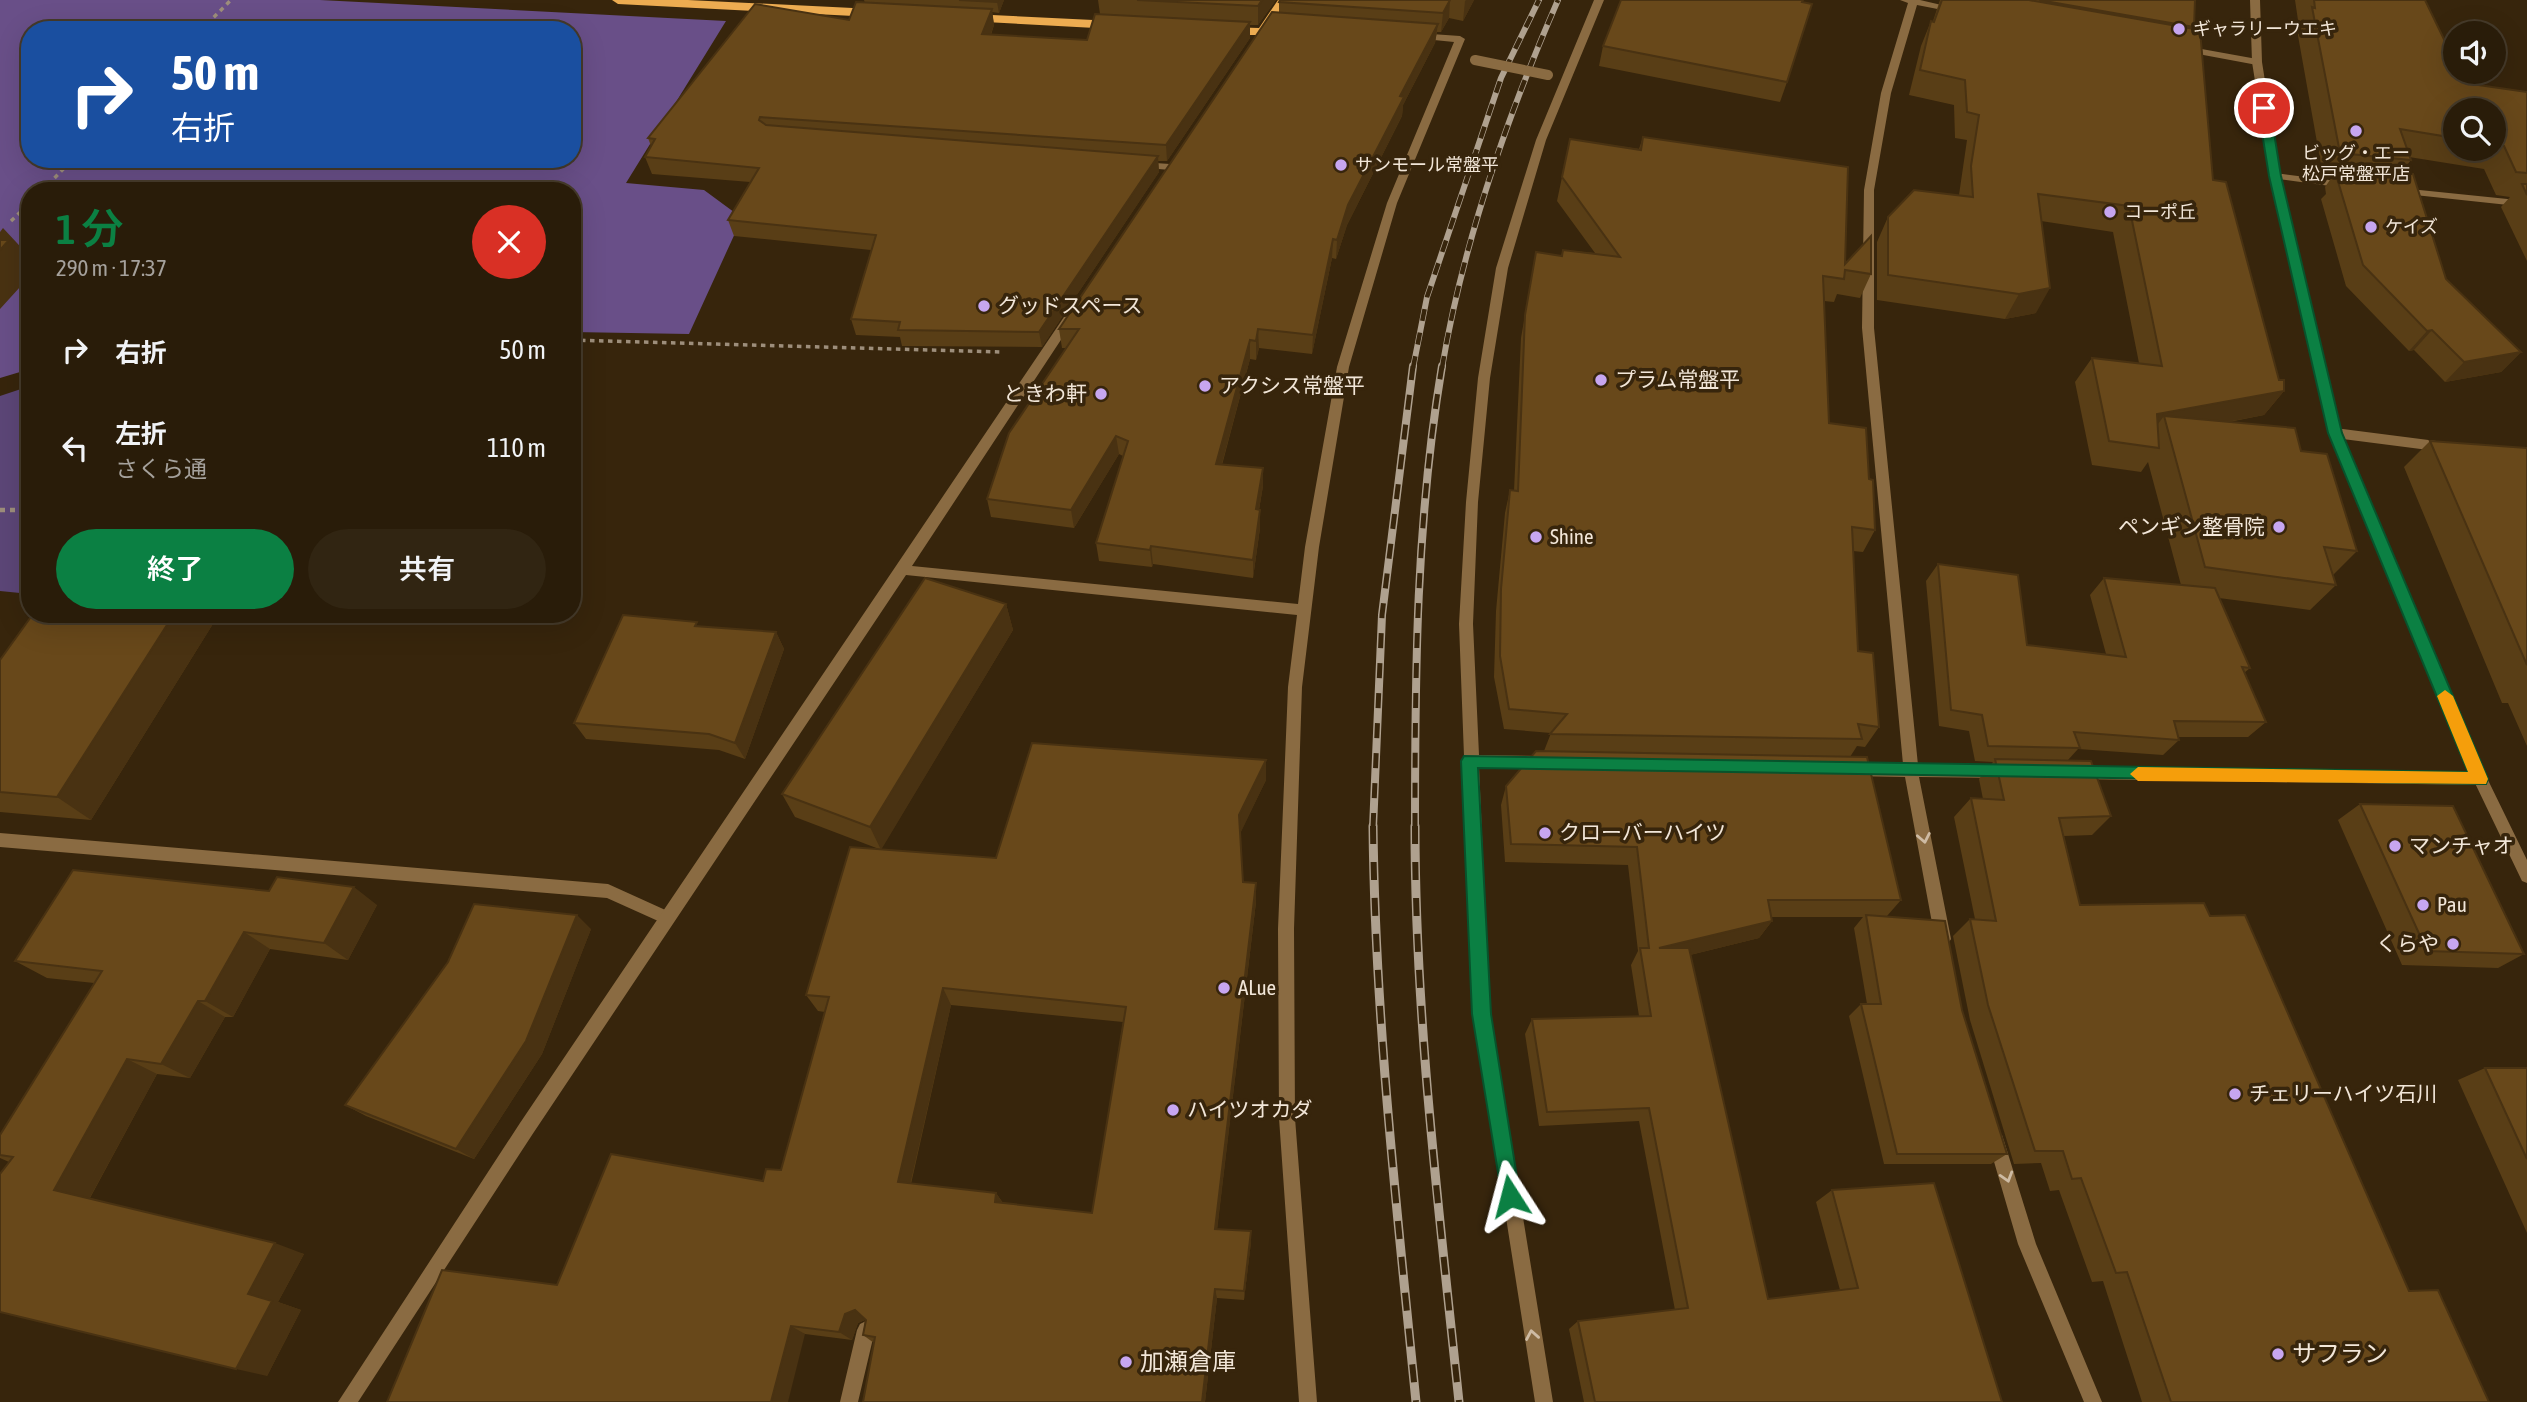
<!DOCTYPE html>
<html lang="ja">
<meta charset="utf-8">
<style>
:root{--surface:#291c09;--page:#312512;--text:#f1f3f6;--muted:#a5a19c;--line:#453a2a;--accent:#0b8043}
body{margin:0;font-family:"Asap Condensed","Noto Sans JP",sans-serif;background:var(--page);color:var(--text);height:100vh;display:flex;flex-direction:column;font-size:26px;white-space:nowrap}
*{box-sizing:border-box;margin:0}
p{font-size:23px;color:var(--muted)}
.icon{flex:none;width:38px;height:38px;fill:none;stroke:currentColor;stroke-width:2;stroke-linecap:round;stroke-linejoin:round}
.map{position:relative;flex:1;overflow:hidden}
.drawer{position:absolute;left:21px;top:182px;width:560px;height:441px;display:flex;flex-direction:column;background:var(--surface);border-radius:28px;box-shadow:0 7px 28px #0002,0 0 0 2px var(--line)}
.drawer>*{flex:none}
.banner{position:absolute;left:21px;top:21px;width:560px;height:147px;border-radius:28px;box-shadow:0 7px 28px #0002,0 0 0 2px var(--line);background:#1a4fa0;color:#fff;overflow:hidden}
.fabs{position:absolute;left:2443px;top:21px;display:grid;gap:14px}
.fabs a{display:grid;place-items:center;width:63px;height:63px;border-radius:50%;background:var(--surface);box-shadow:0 7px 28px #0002,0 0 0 2px var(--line);font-size:35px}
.pin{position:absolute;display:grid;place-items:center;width:60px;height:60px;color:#fff;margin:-30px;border:4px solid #fff;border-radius:50%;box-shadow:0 2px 7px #0007}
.me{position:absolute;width:77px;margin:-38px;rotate:351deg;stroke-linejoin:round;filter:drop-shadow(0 0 5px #0008)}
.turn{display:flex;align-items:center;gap:24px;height:147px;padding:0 35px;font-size:32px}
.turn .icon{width:91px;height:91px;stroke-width:2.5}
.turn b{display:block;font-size:49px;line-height:60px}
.round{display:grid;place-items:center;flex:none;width:74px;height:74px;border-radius:37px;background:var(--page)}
.headline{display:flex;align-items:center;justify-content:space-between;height:119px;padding:0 35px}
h1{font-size:42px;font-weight:600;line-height:52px;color:var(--accent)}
.primary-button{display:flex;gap:14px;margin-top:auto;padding:14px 35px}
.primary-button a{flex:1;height:80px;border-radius:42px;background:var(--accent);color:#fff;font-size:28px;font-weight:600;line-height:80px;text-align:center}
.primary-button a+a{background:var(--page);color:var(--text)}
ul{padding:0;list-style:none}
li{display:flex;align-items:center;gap:21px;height:98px;padding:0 35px}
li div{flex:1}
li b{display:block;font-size:26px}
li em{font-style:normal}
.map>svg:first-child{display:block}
.green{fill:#5c4677}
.forest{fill:#694f88;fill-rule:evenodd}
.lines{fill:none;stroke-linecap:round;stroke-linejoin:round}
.path-far1{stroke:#9d8e7b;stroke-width:3.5;stroke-dasharray:4.5 4.5;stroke-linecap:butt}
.path{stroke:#9d8e7b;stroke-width:4.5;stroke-dasharray:5 5;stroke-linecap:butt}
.service{fill:#8a6b42;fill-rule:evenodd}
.minor{fill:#8a6b42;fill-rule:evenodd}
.tertiary{fill:#8a6b42;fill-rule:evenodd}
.primary{fill:#edac51;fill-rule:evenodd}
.rail-far2-casing{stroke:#afa18f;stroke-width:6}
.rail-far1-casing{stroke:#afa18f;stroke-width:8}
.rail-casing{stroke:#afa18f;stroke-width:9}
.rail-far2{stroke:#37250c;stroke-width:4.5;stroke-dasharray:12;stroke-linecap:butt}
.rail-far1{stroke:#37250c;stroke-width:5;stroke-dasharray:15;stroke-linecap:butt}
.rail{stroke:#37250c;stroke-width:6;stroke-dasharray:18;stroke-linecap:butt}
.pedestrian-bridge{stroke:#8a6b42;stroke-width:10}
.wall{fill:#593e16;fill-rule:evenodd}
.shaded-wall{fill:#493212}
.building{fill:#68481a;stroke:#493212;stroke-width:2;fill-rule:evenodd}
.oneway{stroke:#cebba4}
.route{fill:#0b8043;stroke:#07532c;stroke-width:2}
.slow{fill:#f59e0b}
.poi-dot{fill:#c7a6f0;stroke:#37250c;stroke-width:2.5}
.labels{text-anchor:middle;stroke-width:7;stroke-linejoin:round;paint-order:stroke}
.far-poi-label{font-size:18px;fill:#f2e6d8;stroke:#37250c;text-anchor:start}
.poi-label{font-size:21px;fill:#f2e6d8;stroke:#37250c;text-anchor:start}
.near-poi-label{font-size:24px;fill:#f2e6d8;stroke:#37250c;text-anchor:start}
</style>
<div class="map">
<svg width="2527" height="1402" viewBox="0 0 2527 1402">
<rect width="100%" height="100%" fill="#37250c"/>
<path class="green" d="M30,386V594L0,591V396Z"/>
<path class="forest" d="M0,0H320L726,21L626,183L704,190L742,218L689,334L572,332V191H30V369L0,378ZM30,30H572V159H30Z"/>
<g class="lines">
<path class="path-far1" d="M201,30L231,0
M42,191L73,159
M11,221L30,203
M572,340L1003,352"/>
<path class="path" d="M0,510H30"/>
<path class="service" d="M0,833L608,884L672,913L675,918L672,923L667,925L607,898L0,847Z
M866,1321L872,1324L875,1330L858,1402H840L857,1330L860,1324Z"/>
<path class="minor" d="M1594,0H1604L1546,140L1508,268L1490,378L1478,502L1473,624L1479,755L1545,756L1550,758L1552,762L1550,766L1545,768L1479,767L1490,1014L1553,1402H1535L1474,1014L1465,766L1462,761L1464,756L1459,624L1466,502L1478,378L1496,268L1536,140Z
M1900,0H1920L1963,10L1958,13L1917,5L1891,93L1874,190V328L1918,765L2003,766L2008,768L2010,772L2008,776L2003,778L1919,777L1951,939L1948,944L1943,946L1938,944L1935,939L1905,777L1852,776L1847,774L1845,770L1847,766L1852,764H1903L1862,328L1864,190L1881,93L1908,3Z
M1417,33L1460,36L1465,39L1397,203L1349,367L1319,547L1302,687L1294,929L1295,1118L1317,1402H1299L1279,1118L1278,929L1288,687L1297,615L906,575L532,1135L358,1402H338L520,1123L1066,314H1074L1076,317L912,566L1298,604L1305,547L1337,367L1387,203L1454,42L1414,38L1412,36Z
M2185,46L2257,59L2262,62L2257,65L2182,51L2180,49Z
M1140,162L1170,164L1175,167L1170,170L1136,167L1135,165Z
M2275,173L2345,182L2350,185L2345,188L2271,178V174Z
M2400,188L2527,201V207L2396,193V189Z
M2335,428L2444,442L2450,447L2444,452L2335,438L2329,433Z
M2076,767L2480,773L2485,775L2487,779L2485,783L2480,785L2076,779L2071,777L2069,773L2071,769Z
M1996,1133L2002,1135L2004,1141L2036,1244L2102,1402H2084L2018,1244L1988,1141L1990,1135Z"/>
<path class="tertiary" d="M2250,0H2260L2262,62L2280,176L2341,433L2487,778L2527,860V883L2522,881L2473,779L2329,433L2270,176L2252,62Z"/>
<path class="primary" d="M612,0H688L873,9L879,13L873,17L618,4Z
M1278,0H1290L1266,35H1226L1220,31L1226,27L1259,28Z
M971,14L1114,21L1120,25L1114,29L967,21V15Z"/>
<g class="rail-far2-casing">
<path id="rail-far2" d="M1413,368L1427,297L1501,78L1539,0
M1442,368C1463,242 1507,117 1558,0"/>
</g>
<g class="rail-far1-casing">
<path id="rail-far1" d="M1373,828L1382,615L1413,366
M1415,828C1415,671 1416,521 1442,366"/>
</g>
<g class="rail-casing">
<path id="rail" d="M1373,826C1375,1019 1397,1210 1416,1402
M1415,826C1415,1019 1439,1210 1459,1402"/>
</g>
<use href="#rail-far2" class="rail-far2"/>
<use href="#rail-far1" class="rail-far1"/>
<use href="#rail" class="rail"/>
<path class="pedestrian-bridge" d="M1475,60L1548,75"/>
</g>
<path class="wall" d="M864,0H1004L999,13L992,12L994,25L991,35L1087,40L1100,14L1098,0H1276L1258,25H1250V38L1167,161H1158L1159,172L1042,347L902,346L900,337L856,335L851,319L871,250L734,236L728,220L750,182L652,174L645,157L651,146L648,138L849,20L865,3Z
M1280,0H1474L1463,21L1449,18L1441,32H1437L1435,43L1403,105L1402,116L1347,225L1336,259L1332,258L1312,354L1259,348L1256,360L1250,359L1222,465L1263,486L1259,510H1260V528L1253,578L1153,564L1152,567L1099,561L1096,543L1123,456L1119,454L1074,528L991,517L987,499L1066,348H1062L1059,329L1279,12V2Z
M1940,0H2195L2193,28L2213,180L2279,380L2284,391L2264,415L2229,422L2301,451L2357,551L2333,575L2336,585L2310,610L2219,598L2250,668L2244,673L2266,722L2248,737H2178L2179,740L2163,755L2078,749L2068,760L2111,816L2092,835L2064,836L2080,905L2210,916L2409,1291L2489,1402H2142L2103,1281L2092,1282L2059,1190L2050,1191L2041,1163L2014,1164L1970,1020L1953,936L1970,919H1975L1954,817L1971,798L1983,799L1979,779L1993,762L1975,761L1969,731L1939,726L1926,581L1938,564L2027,645L2106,654L2090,595L2104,578L2181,585L2148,462L2141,472L2092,465L2075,382L2092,358L2139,363L2113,232L2041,221L2036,313L2005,319L1877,300V242L1888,217L1959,195L1967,140L1955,138L1954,105L1909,95L1921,46L1931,21H1933Z
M2295,0H2425L2465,83L2527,92V261L2501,207L2510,197L2496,195L2484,169L2409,157L2411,160L2401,173L2446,279L2521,352L2501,372L2445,382L2414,350L2409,351L2346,286L2321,199L2326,194L2325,187L2332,177L2323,176L2297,30L2299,27ZM2455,110H2494V149H2455Z
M1603,46L1787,82L1780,102L1599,66Z
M1643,137L1845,264L1871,274L1860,298L1837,294L1834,302L1824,301L1829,423L1869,479L1875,530L1863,552L1853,551L1858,651L1879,727L1865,747L1857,746L1850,757L1901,900L1887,916L1962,1010L2007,1154L1991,1164H1884L1849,1016L1861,1004H1867L1854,928L1863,917H1771L1772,921L1759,938L1690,955L1768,1299L1840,1290L1816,1202L1832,1190L2002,1402H1584L1569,1329L1578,1321L1675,1310L1639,1121L1539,1126L1525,1034L1532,1019L1639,1016L1631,965L1638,951L1628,865L1505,862L1501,805L1506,786L1544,751L1551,733L1504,729L1494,677L1496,611L1505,513L1510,490L1514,491L1521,338L1536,252L1561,256L1563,250L1595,253L1557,201L1570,139L1639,149Z
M2430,441L2527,448V746L2508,703H2502L2404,467Z
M1006,604L1013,630L881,849L996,858L1266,780L1240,833L1243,882L1256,902L1217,1229L1251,1242L1244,1300L1217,1298L1205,1402H863L874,1343L863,1335L865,1320L858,1323L852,1340L805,1334L557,1285L763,1181L781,1170L825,1012L818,1011L806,995L879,849L795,817L782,794ZM951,1005L1123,1022L1092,1213L1003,1203L996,1193L911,1184Z
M33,614H211L216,619L91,820L0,812V660Z
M699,626L776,632L784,649L745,759L719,750L586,739L574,723Z
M2360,804L2524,954L2498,968L2402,965L2338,820Z
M377,905L348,960L270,949L233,1017H225L190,1078L157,1074L90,1198L304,1254L278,1302L301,1310L267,1376L9,1162L0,1158V1135L94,983L47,978L15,961Z
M591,929L542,1054L474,1159L366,1116L345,1105Z
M2485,1068H2527V1233L2458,1080Z"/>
<path class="shaded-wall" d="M998,0H1004L999,13L997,2Z
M1262,0H1276L1258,25V6Z
M1450,0L1449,18L1441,32L1443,13Z
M1466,0H1474L1463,21L1465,1Z
M992,9L994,25L985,50L982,34Z
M1250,22V38L1167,161L1166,145Z
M1438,24L1435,43L1403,105L1402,116L1347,225L1336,259L1337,240L1348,205L1400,96Z
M1158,156L1159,172L1042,347L1039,332Z
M3,228L30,257L27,260L30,263V276L0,309V232Z
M1333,239L1332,258L1312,354L1313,335Z
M2050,288L2036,313L2005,319L2019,294Z
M1258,329L1259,348L1256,360V341Z
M2432,330L2414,350L2409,351L2427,331Z
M1250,340V359L1217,482L1216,464Z
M2521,352L2501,372L2445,382L2464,362Z
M2284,391L2264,415L2168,433L2164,416L2148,437L2157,414Z
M1116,436L1119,454L1074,528L1071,510Z
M1263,468V486L1256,527V509Z
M1260,510V528L1253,578V560Z
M1151,546L1153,564L1152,567L1150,550Z
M1006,604L1013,630L881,850L870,827Z
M174,614H211L216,619L91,820L57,797Z
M776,632L784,649L745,759L735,743Z
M1266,760V780L1240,834L1239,815Z
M1256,883V902L1216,1240L1215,1229Z
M354,887L377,905L348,960L324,943Z
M577,915L591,929L542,1054L474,1159L456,1149Z
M1772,921L1759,938L1649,965L1659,948Z
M244,932L270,949L233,1017L205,1001Z
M943,988L951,1005L908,1194L898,1182Z
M198,1001L225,1017L190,1078L161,1064Z
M127,1059L157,1074L88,1201L54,1190Z
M996,1193L1004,1205L995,1202Z
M1251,1231V1242L1244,1300V1291Z
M275,1243L304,1254L278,1302L301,1310L267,1376L236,1369L248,1294Z
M1215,1289L1217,1298L1205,1402H1202Z
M855,1310L867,1319L858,1323L852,1340L839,1332L845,1314Z
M791,1326L805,1334L788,1402H771Z"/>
<path class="building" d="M959,0H998L997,2Z
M1137,0H1262L1258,6Z
M1280,0H1450L1443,13L1279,2Z
M1621,0H1803L1802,2L1812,4L1787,82L1603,46Z
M1942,0H2029L2200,30L2213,180L2226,182L2279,380H2284V391L2157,414L2159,448L2109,441L2092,358L2162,366L2129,206L2038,194L2050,288L2019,294L1888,275V217L1914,190L1973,197L1971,166L1979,115L1967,112L1965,80L1920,70L1931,21L1934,22Z
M2039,0H2195L2194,27Z
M2314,0H2425L2455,62V72H2460L2465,83L2527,92V173L2516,172L2504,146L2494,144V110H2455V138L2400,129L2411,160L2340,153L2312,7L2315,8Z
M856,2L992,9L982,34L1087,40L1095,14L1250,22L1166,145L760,117L759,120L766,125L1158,156L1039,332L898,330L900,322L851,319L876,235L728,220L759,168L645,157L655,139L648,138L755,4L849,20Z
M1272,12L1438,24L1400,96L1404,97L1348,205L1337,240L1333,239L1313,335L1258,329L1256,341L1250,340L1216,464L1263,468L1256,509L1260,510L1253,560L1151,546L1150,550L1096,543L1128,441L1116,436L1071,510L987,499L1009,433L1079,329H1059Z
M1643,137L1848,167L1845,264L1871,236V274L1845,270L1844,279L1823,276L1829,423L1866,428L1869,479L1873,480L1875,530L1852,527L1858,651L1873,653L1879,727L1858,724L1862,739L1550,734L1567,714L1509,709L1500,656L1501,589L1510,490L1518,491L1525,315L1536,252L1562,256L1563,250L1620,257L1562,177L1570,139L1641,150Z
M2340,166L2413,174L2446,279L2521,352L2464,362L2432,330L2427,331L2363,265L2337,178L2342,179Z
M2522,184H2527V195Z
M0,240H9L0,250Z
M2164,416L2295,428L2301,451L2327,454L2357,551L2324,547L2336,585L2205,567Z
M2430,441L2527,448V665Z
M1938,564L2018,575L2027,645L2126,657L2104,578L2215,588L2250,668L2242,667L2266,722L2174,721L2179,740L2074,732L2080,748L1988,746L1982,715L1951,710Z
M925,578L1006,604L870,827L782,794Z
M33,614H174L57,797L0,792V660Z
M623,615L697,622L695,626L776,632L735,743L709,734L574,723Z
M1032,743L1266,760L1239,815L1243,882L1256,883L1215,1229L1251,1231L1244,1291L1215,1289L1202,1402H863L875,1337L863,1335L866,1320L855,1310L845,1314L839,1332L791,1326L771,1402H387L442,1270L557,1285L611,1154L763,1181L766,1169L781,1170L829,997L806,995L850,847L996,858ZM943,988L1126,1007L1092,1213L995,1202L996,1193L898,1182Z
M1536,751L1867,757L1901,900H1768L1772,921L1659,948H1689L1768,1299L1858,1288L1832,1190L1934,1183L2002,1402H1595L1578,1321L1688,1308L1649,1108L1547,1112L1532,1019L1651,1016L1640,948H1649L1637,847L1511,844L1506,786Z
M1995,759L2091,761L2111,816L2059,818L2080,905L2204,903L2210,916L2245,915L2409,1291L2438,1290L2489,1402H2171L2127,1272L2116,1273L2081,1178L2072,1179L2063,1151H2035L1988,1005L1970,919L1996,921L1971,798L2004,800Z
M2360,804L2453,806L2524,954L2427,951Z
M73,870L269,891L277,877L354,887L324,943L244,932L205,1001H198L161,1064L127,1059L54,1190L275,1243L248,1294L272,1301L236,1369L0,1312V1174L13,1157L0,1155V1135L102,971L15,961Z
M474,904L577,915L526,1041L456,1149L345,1105L448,962Z
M1866,915L1945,921L1962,1010L2007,1154H1897L1861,1004H1881Z
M2485,1068H2527V1159Z"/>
<defs><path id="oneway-chevron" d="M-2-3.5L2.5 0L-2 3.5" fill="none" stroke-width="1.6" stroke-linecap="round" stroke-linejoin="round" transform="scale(1.75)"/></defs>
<g class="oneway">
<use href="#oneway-chevron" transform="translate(1924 838) rotate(79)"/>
<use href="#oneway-chevron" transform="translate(2007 1177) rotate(73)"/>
<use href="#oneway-chevron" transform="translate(1532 1335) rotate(-100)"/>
</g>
<path class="route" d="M2264,104L2270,108L2281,176L2342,433L2488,779L2486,784L1478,768L1491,1014L1520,1196L1517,1203L1510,1206L1503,1203L1472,1014L1461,761L1464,756L2468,772L2328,433L2269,176L2258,108Z"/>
<path class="slow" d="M2445,690L2453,696L2488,779L2486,784L2138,781L2130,774L2138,767L2468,772L2437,696Z"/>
<g class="poi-dot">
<circle cx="2179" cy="29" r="7"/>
<circle cx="2356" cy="131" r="7"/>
<circle cx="1341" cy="165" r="7"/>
<circle cx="2110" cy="212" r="7"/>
<circle cx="2371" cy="227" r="7"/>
<circle cx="984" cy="306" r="7"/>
<circle cx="1601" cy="380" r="7"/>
<circle cx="1205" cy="386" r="7"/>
<circle cx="1101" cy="394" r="7"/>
<circle cx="2279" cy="527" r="7"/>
<circle cx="1536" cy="537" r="7"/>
<circle cx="1545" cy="833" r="7"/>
<circle cx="2395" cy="846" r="7"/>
<circle cx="2423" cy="905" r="7"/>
<circle cx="2453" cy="944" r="7"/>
<circle cx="1224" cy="988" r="7"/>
<circle cx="2235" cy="1094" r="7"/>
<circle cx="1173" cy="1110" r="7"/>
<circle cx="2278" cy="1354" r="7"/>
<circle cx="1126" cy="1362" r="7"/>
</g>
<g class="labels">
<g class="far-poi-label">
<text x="2193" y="35">ギャラリーウエキ</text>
<text x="2356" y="159" text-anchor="middle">ビッグ・エー<tspan x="2356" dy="21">松戸常盤平店</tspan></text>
<text x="1355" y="171">サンモール常盤平</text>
<text x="2124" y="218">コーポ丘</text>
<text x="2385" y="233">ケイズ</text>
</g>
<g class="poi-label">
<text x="998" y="313">グッドスペース</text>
<text x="1615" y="387">プラム常盤平</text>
<text x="1219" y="393">アクシス常盤平</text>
<text x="1087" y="401" text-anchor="end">ときわ軒</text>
<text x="2265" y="534" text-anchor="end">ペンギン整骨院</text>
<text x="1550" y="544">Shine</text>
<text x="1559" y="840">クローバーハイツ</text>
<text x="2409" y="853">マンチャオ</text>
<text x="2437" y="912">Pau</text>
<text x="2439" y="951" text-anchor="end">くらや</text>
<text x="1238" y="995">ALue</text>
<text x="2249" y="1101">チェリーハイツ石川</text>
<text x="1187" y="1117">ハイツオカダ</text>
</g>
<g class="near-poi-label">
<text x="2292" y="1362">サフラン</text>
<text x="1140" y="1370">加瀬倉庫</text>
</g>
</g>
</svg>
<div class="fabs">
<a><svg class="icon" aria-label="sound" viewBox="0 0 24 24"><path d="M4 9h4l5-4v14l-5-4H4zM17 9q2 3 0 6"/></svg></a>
<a><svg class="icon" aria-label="search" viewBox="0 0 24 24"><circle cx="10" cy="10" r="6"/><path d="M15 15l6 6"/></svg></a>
</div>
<div class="pin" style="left:2264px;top:108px;background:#d93025"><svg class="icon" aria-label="arrive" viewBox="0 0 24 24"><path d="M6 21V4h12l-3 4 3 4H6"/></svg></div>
<svg class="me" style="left:1510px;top:1196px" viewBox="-20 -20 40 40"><path d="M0-17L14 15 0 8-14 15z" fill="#0b8043" stroke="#fff" stroke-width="4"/></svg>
<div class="banner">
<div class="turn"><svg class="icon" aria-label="right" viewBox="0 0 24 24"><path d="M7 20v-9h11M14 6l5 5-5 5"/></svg><div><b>50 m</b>右折</div></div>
</div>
<section class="drawer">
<div class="headline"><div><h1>1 分</h1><p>290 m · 17:37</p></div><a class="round" style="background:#d93025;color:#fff"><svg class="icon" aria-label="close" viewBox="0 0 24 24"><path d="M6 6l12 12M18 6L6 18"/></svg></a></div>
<ul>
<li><svg class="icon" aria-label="right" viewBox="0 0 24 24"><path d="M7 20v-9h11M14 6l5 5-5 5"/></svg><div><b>右折</b></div><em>50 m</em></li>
<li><svg class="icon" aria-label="left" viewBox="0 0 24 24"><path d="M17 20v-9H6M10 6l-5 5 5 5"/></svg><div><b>左折</b><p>さくら通</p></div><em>110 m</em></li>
</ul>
<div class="primary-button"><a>終了</a><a>共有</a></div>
</section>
</div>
